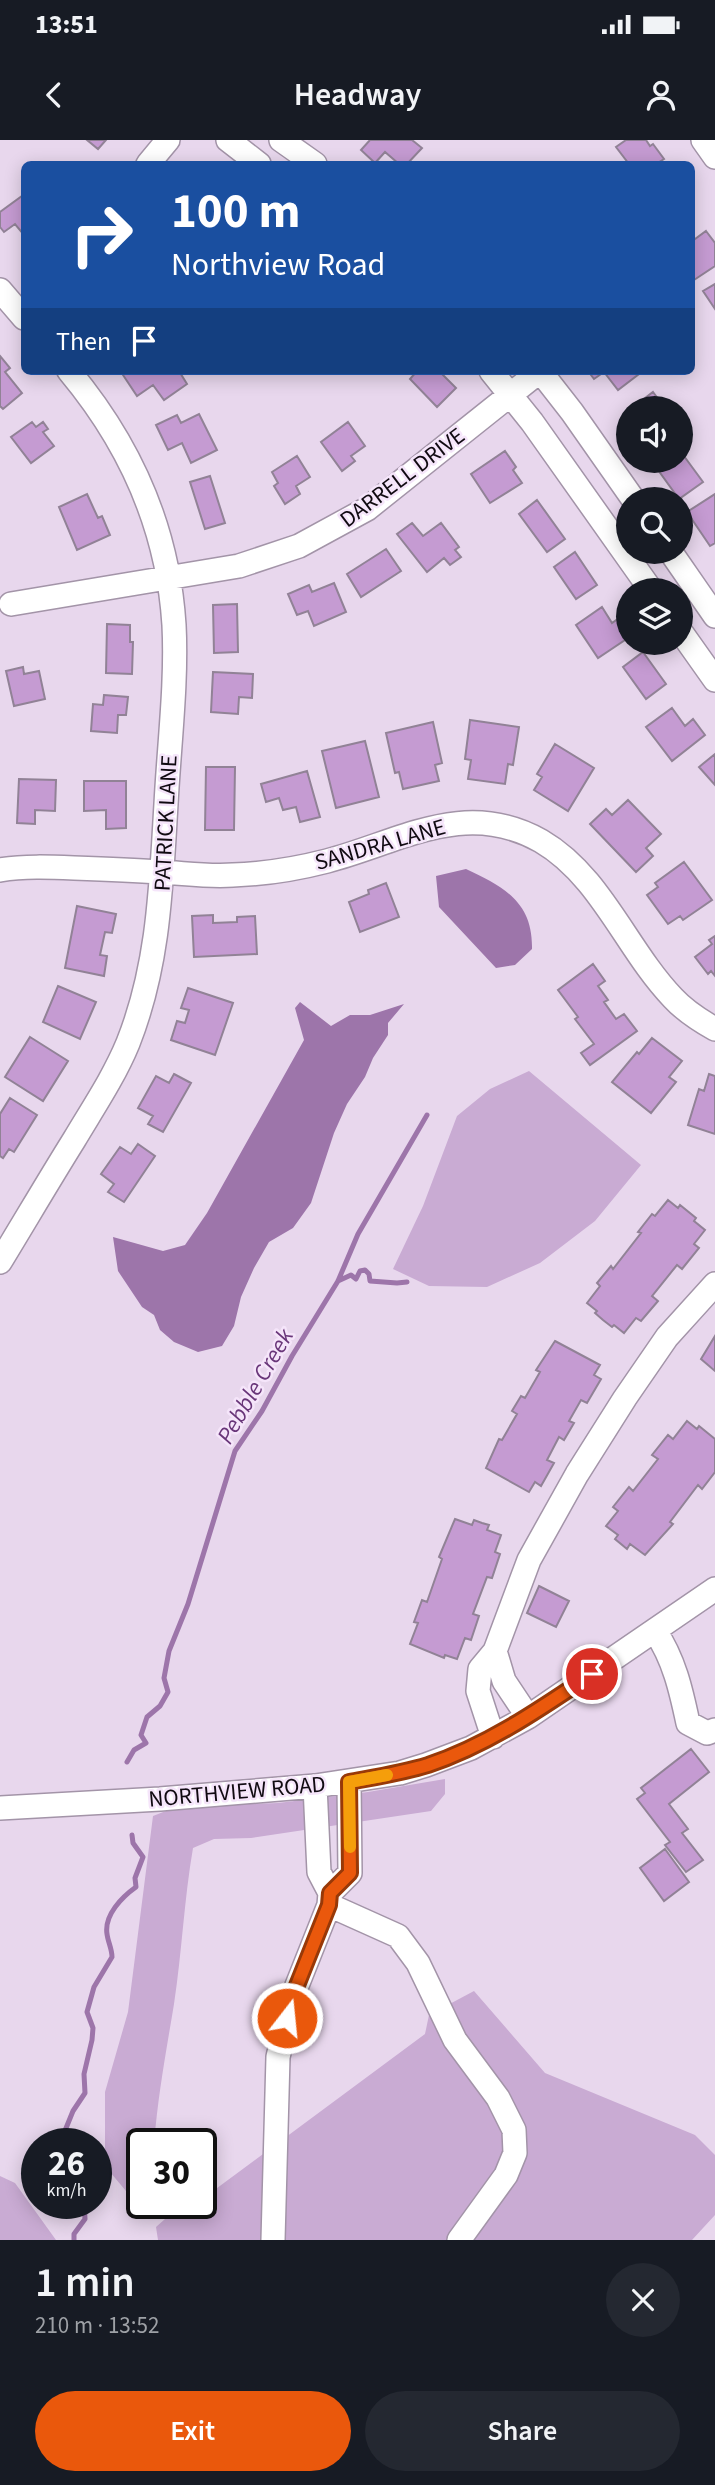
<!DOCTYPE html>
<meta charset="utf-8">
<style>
:root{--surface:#171b24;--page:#242831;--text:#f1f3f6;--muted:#9ea1a6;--accent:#ea580c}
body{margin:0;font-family:"Source Sans 3",sans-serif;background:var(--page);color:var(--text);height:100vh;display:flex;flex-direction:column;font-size:26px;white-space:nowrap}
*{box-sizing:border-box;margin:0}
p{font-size:23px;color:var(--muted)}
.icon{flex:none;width:38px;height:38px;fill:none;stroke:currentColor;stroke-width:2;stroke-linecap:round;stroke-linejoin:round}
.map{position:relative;height:2100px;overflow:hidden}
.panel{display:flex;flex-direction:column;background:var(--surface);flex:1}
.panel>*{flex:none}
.guide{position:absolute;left:21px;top:21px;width:674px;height:214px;border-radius:10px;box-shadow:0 4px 18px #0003;background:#1a4fa0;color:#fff;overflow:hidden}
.fabs{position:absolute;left:616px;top:256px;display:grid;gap:14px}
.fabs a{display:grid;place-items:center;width:77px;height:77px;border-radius:50%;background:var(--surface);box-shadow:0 4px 18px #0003;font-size:35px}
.speed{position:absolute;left:21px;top:1988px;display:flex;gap:14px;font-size:35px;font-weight:700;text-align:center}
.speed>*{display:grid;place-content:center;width:91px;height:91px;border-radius:50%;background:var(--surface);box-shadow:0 4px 18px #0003;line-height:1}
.speed small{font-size:18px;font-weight:400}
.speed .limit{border:4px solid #111;border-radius:10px;background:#fff;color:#111}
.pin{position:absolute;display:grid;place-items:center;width:60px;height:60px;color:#fff;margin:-30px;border:4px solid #fff;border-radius:50%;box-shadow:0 2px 7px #0007}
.me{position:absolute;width:77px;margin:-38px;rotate:16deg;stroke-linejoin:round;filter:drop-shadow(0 0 5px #0008)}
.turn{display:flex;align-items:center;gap:24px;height:147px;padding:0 35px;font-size:32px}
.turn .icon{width:91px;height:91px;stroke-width:2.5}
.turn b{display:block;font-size:49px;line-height:60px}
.then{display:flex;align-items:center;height:66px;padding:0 35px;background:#0003;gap:14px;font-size:26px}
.round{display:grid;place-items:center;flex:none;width:74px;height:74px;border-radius:37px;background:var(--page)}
.head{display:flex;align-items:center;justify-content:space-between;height:119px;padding:0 35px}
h1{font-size:42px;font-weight:600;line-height:52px}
.primary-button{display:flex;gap:14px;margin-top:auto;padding:14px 35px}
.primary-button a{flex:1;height:80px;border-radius:42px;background:var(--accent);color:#fff;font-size:28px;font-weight:600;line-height:80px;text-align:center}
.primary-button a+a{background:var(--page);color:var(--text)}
.status{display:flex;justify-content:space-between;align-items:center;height:49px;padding:0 35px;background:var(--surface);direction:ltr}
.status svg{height:19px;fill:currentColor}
header{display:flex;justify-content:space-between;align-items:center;height:91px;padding:0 35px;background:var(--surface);font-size:32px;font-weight:600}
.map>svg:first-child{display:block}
.green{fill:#c9abd3}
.water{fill:#9d75aa}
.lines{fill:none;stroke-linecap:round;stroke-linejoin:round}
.stream{stroke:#9d75aa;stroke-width:5}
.building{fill:#c59bd2;stroke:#918296;stroke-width:2}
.minor-casing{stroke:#a394a8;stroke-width:26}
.minor{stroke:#fff;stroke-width:23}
.route-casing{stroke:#983908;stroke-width:18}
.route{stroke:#ea580c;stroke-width:12}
.slow{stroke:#f59e0b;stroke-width:12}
.labels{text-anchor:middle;stroke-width:5;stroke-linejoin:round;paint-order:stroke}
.street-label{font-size:23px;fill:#100a11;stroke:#f5e5fa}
.water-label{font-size:24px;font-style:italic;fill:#693679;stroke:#f5e5fa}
</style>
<div class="status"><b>13:51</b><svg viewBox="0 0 49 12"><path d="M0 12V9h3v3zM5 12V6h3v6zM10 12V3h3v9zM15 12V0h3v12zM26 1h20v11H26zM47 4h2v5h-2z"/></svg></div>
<header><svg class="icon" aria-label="back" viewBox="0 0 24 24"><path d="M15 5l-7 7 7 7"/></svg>Headway<svg class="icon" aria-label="person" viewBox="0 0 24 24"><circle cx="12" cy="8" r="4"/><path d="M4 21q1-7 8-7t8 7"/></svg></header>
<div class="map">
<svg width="715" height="2100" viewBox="0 0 715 2100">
<rect width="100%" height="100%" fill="#e8d7ed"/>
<path class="green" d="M529,931L641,1025L595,1081L540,1123L487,1147L429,1146L393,1129L423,1066L457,976L490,949Z
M445,1639V1654L431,1671L251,1698L214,1699L193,1708C184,1760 182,1812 174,1864C166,1912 158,1955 154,2004H142V2045L131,2057L105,2026V1952L128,1872L153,1676L176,1667L278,1663L368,1652Z
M474,1851L545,1933L695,1995L715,2015V2075L692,2100H158L156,2087L183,2063H201V2050L218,2074L209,2054L425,1894L429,1875Z
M0,2036L15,2043L56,2100H0Z"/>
<path class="water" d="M466,729C504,747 533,762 532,809L515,825L496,828L439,767L436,736Z
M300,862L331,886L350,875H370L404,864L388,883V895L373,918L365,937L347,964L334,993L311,1063L293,1088L269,1102L254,1128L241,1157L234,1186L222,1206L198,1212L174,1202L160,1190L154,1175L142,1167L118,1131L113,1097L163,1111L185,1105L207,1073L304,900L295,868Z"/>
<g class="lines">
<path class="stream" d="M338,1141L351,1135L356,1139L360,1131L365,1130L369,1134L370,1141L397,1143L407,1142
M127,1622L134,1610L146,1603L141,1595L147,1577L160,1566L168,1552L164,1538L169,1511L188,1464L235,1311L262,1271L292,1216L338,1141L358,1094L427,975
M67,2004L62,1998L73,1971L85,1953L84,1934L92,1900L93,1888L87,1872L94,1847L112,1817C112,1809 108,1802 107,1794C104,1775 122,1757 136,1747L135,1738L143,1717L133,1703L132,1695
M74,2100V2094L85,2079L84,2063"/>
</g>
<path class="building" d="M87,0H106L98,9Z
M370,0H412L422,8L407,24H399L385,12L375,23L361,10Z
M626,0H646L650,6L653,4L664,19L656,24H629L616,7Z
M22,56L24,59V95L15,84L4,92L0,87V72Z
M706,91L715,103V126L691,142V102Z
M715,144V169L703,151Z
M0,216L10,228L5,232L22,253L3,269L0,266Z
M123,231H179L187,244L164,260L153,245L137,256L121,232Z
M417,231H439L456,248L437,267L410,239Z
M588,231H643L618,250L604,232L594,239Z
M653,252L665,268H632Z
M199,274L217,310L191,323L182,303L168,310L156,285L177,275L181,283Z
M32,282L36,287L43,282L48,289L43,292L54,306L31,323L11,297Z
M348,282L365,306L351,316L355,321L342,331L321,302Z
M505,311L516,327L513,330L522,343L490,363L471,334Z
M681,312L703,342L679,359L653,323L657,320H681Z
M297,316L310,337L296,346L300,354L285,364L274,346L278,343L272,332Z
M210,336L225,383L205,389L190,342Z
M87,354L98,378L102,376L110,395L77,410L59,367Z
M715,354V403L710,406L687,372Z
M537,360L565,399L547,412L519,374Z
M412,383L423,396L441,383L459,407L455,410L461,417L450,425L444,418L427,432L397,394Z
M386,409L401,431L361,457L347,434Z
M575,412L597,445L576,459L554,427Z
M334,443L346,472L314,486L308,471L297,475L288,454L309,445L312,452Z
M237,464L238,512L214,513L213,465Z
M602,467L612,483L622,476L628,485V498L598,518L576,485Z
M107,484L130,485V502H133L132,534L106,533Z
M643,512L666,544L646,559L623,527Z
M23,527L24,534L39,531L45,559L14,566L6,531Z
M213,532L253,534L252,558L239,557L238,574L211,572Z
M104,555L128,557L126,575H118L117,593L91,591L93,564L103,565Z
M672,568L685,586L693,579L705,595L672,621L646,587Z
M470,580L519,587L513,625L508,624L505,644L468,639L471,620L465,619Z
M433,582L442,623L435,625L439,641L403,649L399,632L395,633L386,593Z
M365,601L379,657L336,668L322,611Z
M555,604L594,628L568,671L534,650L542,637L537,634Z
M715,614V645L699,627Z
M206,627H235L234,690H205Z
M307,631L320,677L300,682L296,667L283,670L279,658L266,662L261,644Z
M19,639L56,640L55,671L35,670V684L17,683Z
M84,641H126V688L106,689V670L84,671Z
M628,660L661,694L646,708L653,716L636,732L590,684L606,669L612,675Z
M684,722L712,760L683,780L680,776L668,784L647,755L658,747L655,743Z
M386,743L399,777L360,792L349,762L369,754L368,750Z
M77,766L116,774L112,793L105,792L100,815L107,816L104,836L65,828Z
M213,775V783L237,782V777L255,776L257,814L194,817L192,776Z
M715,796V836L711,831L708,834L695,817L712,804L709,800Z
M593,824L605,841L598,846L608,860L604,862L616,879L624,874L637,891L590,925L581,913L594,904L575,879L578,877L558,850Z
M58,846L96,862L80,899L43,882Z
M188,848L233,863L215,915L171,900L177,881L185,883L189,870L181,868Z
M30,897L68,921L43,961L5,937Z
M652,898L682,921L669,937L676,942L651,973L612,942L637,912L639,914Z
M174,934L191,943L163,992L148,984L153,976L138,968L156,936L169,943Z
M709,934L715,936V994L688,985L699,949L704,951Z
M10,958L37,975L14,1012L9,1009L3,1018L0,1016V974Z
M138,1004L155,1016L124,1062L108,1052L114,1044L101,1034L120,1007L131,1014Z
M668,1060L678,1068L680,1065L696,1078L694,1081L705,1090L694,1104L699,1108L682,1129L677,1125L652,1156L658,1161L641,1181L636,1178L624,1193L614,1185L612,1187L603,1180L595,1173L597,1171L587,1163L600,1146L597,1143L611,1126L613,1129L641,1093L638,1092L652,1074L655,1076Z
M715,1196V1231L701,1219Z
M555,1201L600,1225L594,1235L601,1239L587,1263L581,1260L569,1281L574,1283L564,1300L559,1297L547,1320L554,1323L541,1346L535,1342L529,1352L486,1328L499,1299L502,1300L517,1274L512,1271L521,1256L525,1258L540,1232L536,1230Z
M687,1281L697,1289L699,1286L715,1299V1332L702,1349L698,1345L670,1382L673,1384L645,1415L630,1404L627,1409L615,1399L618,1395L606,1386L618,1371L613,1367L629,1347L633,1351L658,1319L652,1315L668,1295L673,1299Z
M455,1379L472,1385L474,1380L482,1383L489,1385L487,1390L501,1395L495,1412L500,1414L492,1438L487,1437L473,1474L479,1476L471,1500L465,1498L457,1519L445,1515L444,1518L410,1504L418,1483L414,1482L422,1460L427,1462L442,1419L439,1417Z
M539,1446L569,1461L556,1487L527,1473Z
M691,1609L709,1632L669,1664L688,1689L682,1693L703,1720L686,1732L665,1705L670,1702L637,1659L645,1653L641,1648Z
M665,1709L689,1742L664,1761L640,1728Z"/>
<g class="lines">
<g class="minor-casing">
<path id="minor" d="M228,0L259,24
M281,0L315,24
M703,0L715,17
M148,24L168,0
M0,150L24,178
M491,231L532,282L651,450
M540,231L572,272L633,359
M670,411L715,476
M11,464L239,426L299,406L367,369L540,231
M681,492L715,540
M0,730C24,726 49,727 74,728C102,729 130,730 159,732C183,733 208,737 233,735C264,734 296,729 327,721C400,702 465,658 541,701C601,736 626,809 673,858C685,871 699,880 715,889
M0,1122C25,1081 49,1040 74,1000C93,968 114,937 128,903C159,825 161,746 166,664C169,606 177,542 174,485C168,389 130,304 69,231
M655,1491C674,1519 681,1550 688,1583L707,1593L715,1590
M495,1511L504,1541L528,1577
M493,1597L478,1551L480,1529L495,1511L529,1420L577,1334L625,1258L667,1197L715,1144
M315,1646L319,1732L330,1753L350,1733L349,1642
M0,1668L160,1659L315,1646L400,1633L426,1625L471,1608L528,1577L715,1449
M329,1765L398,1796L418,1823L455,1900L498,1958L514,1990L515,2013L506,2035L459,2100
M273,2100L278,1917L292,1858L329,1765L330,1753"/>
</g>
<use href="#minor" class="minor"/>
</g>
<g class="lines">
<g class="route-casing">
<path id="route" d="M287,1878L292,1858L329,1765L330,1753L350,1733L349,1642C376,1637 402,1633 428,1625C488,1605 540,1569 592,1534"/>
</g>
<use href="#route" class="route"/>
<path class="slow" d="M350,1707L349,1642L387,1635"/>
</g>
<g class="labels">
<g class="street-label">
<text transform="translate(402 337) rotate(-37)" y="8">DARRELL DRIVE</text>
<text transform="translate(165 683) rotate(-87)" y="8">PATRICK LANE</text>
<text transform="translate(380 704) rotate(-16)" y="8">SANDRA LANE</text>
<text transform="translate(237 1651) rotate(-5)" y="8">NORTHVIEW ROAD</text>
</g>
<g class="water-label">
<text transform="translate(255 1246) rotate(-60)" y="8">Pebble Creek</text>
</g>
</g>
</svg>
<div class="fabs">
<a><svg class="icon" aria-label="sound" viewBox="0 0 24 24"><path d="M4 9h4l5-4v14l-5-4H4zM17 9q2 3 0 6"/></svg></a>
<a><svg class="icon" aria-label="search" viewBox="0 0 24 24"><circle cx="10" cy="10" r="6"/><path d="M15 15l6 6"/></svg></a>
<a><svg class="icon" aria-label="layers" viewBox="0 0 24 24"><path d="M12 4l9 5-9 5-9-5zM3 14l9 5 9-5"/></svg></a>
</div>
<div class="speed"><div>26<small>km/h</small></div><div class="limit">30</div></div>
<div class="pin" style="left:592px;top:1534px;background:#d93025"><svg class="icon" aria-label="arrive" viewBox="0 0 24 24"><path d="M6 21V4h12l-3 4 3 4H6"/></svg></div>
<svg class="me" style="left:287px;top:1878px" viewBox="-20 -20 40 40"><circle r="17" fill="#ea580c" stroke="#fff" stroke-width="3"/><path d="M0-11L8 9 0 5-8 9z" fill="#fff"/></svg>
<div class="guide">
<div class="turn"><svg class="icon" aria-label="right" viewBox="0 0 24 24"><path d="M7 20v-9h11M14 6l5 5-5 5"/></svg><div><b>100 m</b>Northview Road</div></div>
<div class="then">Then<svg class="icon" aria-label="arrive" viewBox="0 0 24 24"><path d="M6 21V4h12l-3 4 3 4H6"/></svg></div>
</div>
</div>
<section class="panel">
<div class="head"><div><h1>1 min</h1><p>210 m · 13:52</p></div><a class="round"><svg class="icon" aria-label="close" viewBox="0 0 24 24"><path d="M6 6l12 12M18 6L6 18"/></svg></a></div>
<div class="primary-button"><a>Exit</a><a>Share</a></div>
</section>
